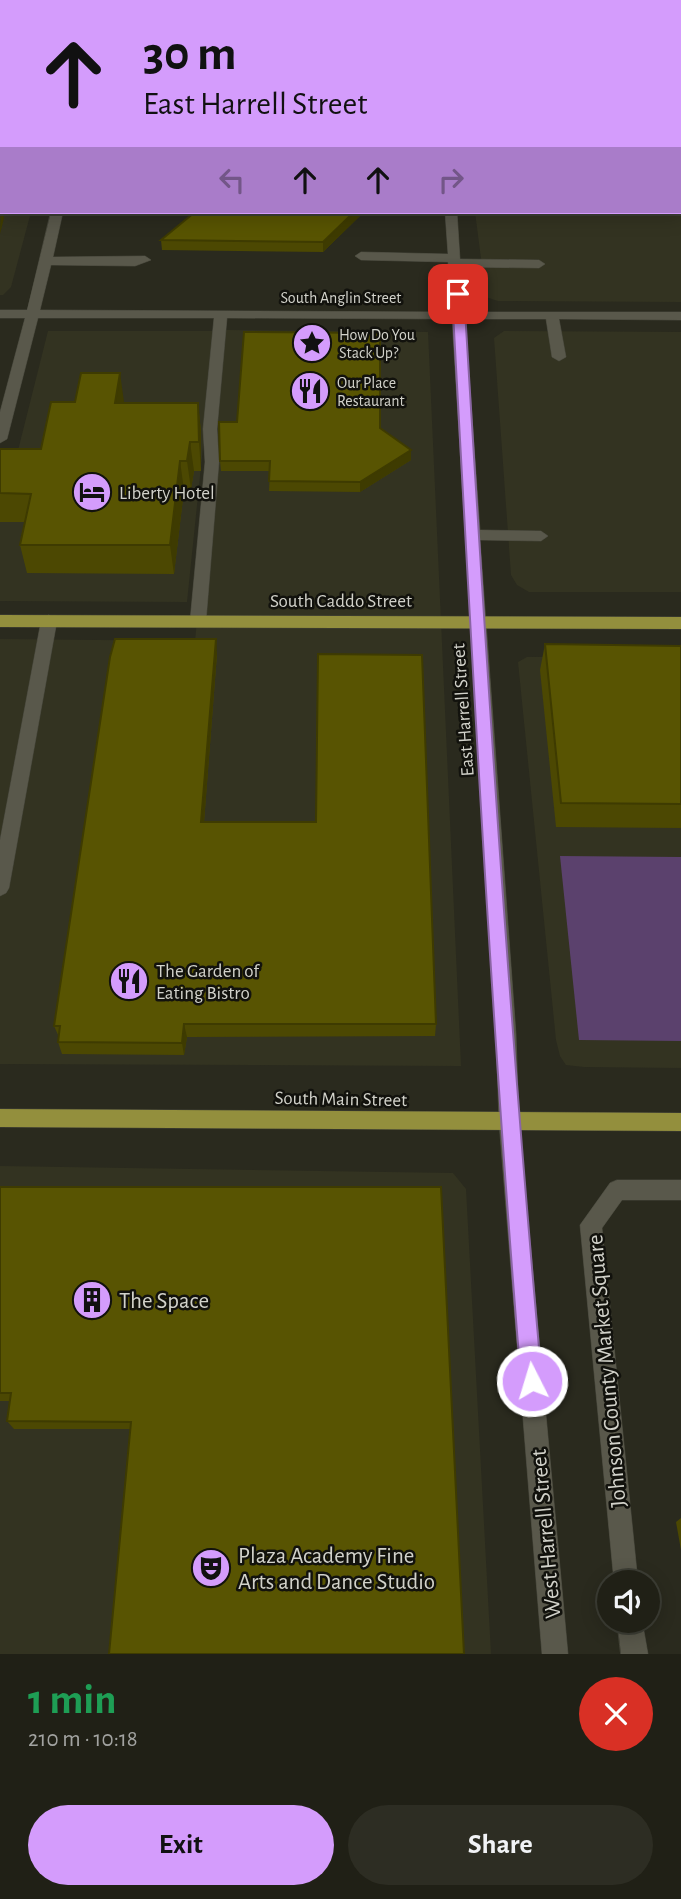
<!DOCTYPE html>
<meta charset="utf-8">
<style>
:root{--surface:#202016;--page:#2d2d23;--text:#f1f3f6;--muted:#a2a3a1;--line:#3d3e35;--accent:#d49cfc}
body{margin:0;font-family:"Alegreya Sans",sans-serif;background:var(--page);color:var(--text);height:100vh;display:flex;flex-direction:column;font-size:26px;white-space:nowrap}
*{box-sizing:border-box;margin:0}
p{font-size:23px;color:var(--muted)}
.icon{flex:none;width:38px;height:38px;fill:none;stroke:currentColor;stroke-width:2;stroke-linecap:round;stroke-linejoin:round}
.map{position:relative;height:1654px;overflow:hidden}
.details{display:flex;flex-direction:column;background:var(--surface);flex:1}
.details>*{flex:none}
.top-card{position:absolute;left:0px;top:0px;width:682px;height:214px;box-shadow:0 4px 18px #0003,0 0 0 2px var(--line);background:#d49cfc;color:#111;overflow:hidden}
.fabs{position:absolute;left:597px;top:1570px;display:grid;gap:14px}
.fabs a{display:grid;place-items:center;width:63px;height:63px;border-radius:50%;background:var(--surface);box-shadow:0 4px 18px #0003,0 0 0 2px var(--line);font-size:35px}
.pin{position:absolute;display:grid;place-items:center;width:60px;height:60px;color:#fff;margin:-30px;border-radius:14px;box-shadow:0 4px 10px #0006}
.me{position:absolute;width:77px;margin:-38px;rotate:355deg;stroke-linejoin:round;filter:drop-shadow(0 0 5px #0008)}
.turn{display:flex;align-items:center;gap:24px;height:147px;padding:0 28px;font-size:32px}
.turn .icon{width:91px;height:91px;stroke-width:2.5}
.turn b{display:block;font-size:49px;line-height:60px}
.lanes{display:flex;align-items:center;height:66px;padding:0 28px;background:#0003;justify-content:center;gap:35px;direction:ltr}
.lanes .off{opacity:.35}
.round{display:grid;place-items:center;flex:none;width:74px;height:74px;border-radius:37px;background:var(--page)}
.overview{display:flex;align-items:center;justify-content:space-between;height:119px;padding:0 28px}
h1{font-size:42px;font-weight:700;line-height:52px;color:#1e9e55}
.cta{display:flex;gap:14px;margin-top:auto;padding:14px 28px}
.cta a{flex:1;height:80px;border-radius:42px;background:var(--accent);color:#111;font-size:28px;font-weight:700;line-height:80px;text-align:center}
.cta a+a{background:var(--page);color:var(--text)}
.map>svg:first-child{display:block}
.built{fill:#333321}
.green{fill:#5b416d}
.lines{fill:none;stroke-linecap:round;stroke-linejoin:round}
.minor-casing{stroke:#45453a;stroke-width:1}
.major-casing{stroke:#45453a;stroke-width:1}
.minor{fill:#59584b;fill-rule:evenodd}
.major{fill:#938f3d;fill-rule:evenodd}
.wall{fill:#4c4802}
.shaded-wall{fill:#3e3b01}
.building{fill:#585402;stroke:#3e3b01;stroke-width:2}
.route{fill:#d49cfc;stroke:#8a65a4;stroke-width:2}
.labels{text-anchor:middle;stroke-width:5;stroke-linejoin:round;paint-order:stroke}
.far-street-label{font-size:16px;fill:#d2d2ca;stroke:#12120d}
.far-poi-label{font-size:16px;fill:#d2d2ca;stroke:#12120d;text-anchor:start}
.poi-label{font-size:19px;fill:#d2d2ca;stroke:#12120d;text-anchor:start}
.street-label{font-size:19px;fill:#d2d2ca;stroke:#12120d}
.near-poi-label{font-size:23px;fill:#d2d2ca;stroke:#12120d;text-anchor:start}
.near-street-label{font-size:23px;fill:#d2d2ca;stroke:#12120d}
</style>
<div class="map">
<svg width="681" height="1654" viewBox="0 0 681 1654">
<rect width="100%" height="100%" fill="#2a2a1e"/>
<path class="built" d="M681,118V302L498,301L486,297L475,212H681Z
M0,202L2,212H31L11,287L3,295H0Z
M226,330L428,332L461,1066L0,1064V639L195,641Z
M48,331H215L187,602L0,601V522Z
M504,331L681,332V592H529L517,585L511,575L494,338Z
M681,656V1068L584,1067L566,1065L560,1056L556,1040L518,662L527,657Z
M0,1166L453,1173L466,1189L491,1654H0Z"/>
<path class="green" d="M560,856L681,857V1041L579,1040Z"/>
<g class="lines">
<g class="minor-casing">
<path id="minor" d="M103,0H113V2H103Z
M430,0H440L441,2H431Z
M51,212H63L53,257L145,256L151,260L135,266L51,265L40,310L451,312L448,262L361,260L355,256L361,252L448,254L445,212H457L460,259L539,260L545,264L539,268L461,267L464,312H681V320L559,319L566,357L559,361L552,357L546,319H465L480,530L541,531L548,536L541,541L480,540L516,1034L519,1122L568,1654H542L499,1122L496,1034L452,319L227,318L217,429L219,462L206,621L198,627L190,621L205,462L203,429L214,318H38L7,439L0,443V412L25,318H0V310H27Z
M49,615L57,621L9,888L6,893L0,896V840L41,621Z
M617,1180H681V1200H622L602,1228L638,1582H614L580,1225L610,1183Z
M617,1620H642L648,1654H621Z"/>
</g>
<g class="major-casing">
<path id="major" d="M0,615L681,617V629L0,627Z
M0,1109L681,1113V1131L0,1127Z"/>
</g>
<use href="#minor" class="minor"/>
<use href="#major" class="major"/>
</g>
<path class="wall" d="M580,0H657V2H581Z
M364,212L323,252L162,250L161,240Z
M124,402V403H198L201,432V471H194L191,489L184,490L174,574L27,573L20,545L25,522H0V449H41Z
M380,428L411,450V460L360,492L269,491L270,471H221L220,461Z
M545,644L681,646V828L556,827L540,670Z
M217,654L204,822L436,1024L435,1036L187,1037L184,1055L62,1054L58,1042L59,1037L54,1026Z
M0,1187H441L130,1429H14L7,1421L10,1401H0Z
M681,1518V1550L676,1522Z"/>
<path class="shaded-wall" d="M2,142V171L0,177V148Z
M1,200L2,212H3L4,218L0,234Z
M354,212H364L323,252V242Z
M120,373L124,402L120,432L115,403Z
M198,403L201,432V471L199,442Z
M190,442L194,471L191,489L187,461Z
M411,450V460L360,492V482Z
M180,461L184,490L174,574L170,545Z
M216,639L217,654L203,836L201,822Z
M184,1024L187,1037L184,1055L182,1043Z"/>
<path class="building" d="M0,0H67V2H2V142L0,148Z
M161,0H380V2H161Z
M195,212H354L323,242L161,240Z
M244,332L380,333V428L411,450L360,482L269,481L270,461H220L219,422H237Z
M81,373H120L115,403H198L199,442H190L187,461H180L170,545H20L31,494L0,493V449H41L51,402H75Z
M115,639H216L201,822H316L318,654L422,655L436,1024H184L182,1043L58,1042L60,1026H54L110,657Z
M545,644L681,646V804L561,803Z
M0,1187H441L464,1654H109L131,1422L7,1421L11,1393H0Z"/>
<path class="route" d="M458,291L464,294C486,657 509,1019 542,1381L539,1388L532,1391L524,1388L521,1381C491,1019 472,657 452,294Z"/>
<defs>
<g id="sight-disc" transform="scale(2.0125)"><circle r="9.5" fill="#d49cfc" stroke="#12120d"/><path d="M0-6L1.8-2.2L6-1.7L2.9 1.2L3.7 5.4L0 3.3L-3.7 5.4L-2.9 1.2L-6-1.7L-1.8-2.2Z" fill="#111"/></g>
<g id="restaurant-disc" transform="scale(2.0125)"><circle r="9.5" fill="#d49cfc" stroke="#12120d"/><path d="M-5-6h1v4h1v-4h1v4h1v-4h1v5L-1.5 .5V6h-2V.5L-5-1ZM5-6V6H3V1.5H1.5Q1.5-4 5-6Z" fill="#111"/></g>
<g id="hotel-disc" transform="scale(2.0125)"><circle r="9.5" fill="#d49cfc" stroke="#12120d"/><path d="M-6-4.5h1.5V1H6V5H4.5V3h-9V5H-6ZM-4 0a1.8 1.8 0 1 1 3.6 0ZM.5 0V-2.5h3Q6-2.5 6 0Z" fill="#111"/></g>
<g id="building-disc" transform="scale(2.0125)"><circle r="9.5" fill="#d49cfc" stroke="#12120d"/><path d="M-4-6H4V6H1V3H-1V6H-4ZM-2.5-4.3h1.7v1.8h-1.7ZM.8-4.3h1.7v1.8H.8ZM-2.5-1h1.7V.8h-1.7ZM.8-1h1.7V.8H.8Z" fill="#111"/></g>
<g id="theatre-disc" transform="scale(2.0125)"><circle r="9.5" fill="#d49cfc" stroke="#12120d"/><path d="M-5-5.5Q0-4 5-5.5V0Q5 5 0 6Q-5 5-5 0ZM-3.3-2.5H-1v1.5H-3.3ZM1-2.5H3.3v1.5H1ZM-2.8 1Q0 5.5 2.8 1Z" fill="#111"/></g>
</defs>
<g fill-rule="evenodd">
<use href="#sight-disc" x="312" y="343"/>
<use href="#restaurant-disc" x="310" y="391"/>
<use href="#hotel-disc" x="92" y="492"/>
<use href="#restaurant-disc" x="129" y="981"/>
<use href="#building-disc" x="92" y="1300"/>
<use href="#theatre-disc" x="211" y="1568"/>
</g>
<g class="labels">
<g class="far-street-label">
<text x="341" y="303">South Anglin Street</text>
</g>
<g class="far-poi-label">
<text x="339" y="340">How Do You<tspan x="339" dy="18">Stack Up?</tspan></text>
<text x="337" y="388">Our Place<tspan x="337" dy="18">Restaurant</tspan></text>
</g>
<g class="poi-label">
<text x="119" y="499">Liberty Hotel</text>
<text x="156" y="977">The Garden of<tspan x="156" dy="22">Eating Bistro</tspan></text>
</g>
<g class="street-label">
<text x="341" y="607">South Caddo Street</text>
<text transform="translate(462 710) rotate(-94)" y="7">East Harrell Street</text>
<text transform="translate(341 1098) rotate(1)" y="7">South Main Street</text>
</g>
<g class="near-poi-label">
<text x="119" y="1308">The Space</text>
<text x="238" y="1563">Plaza Academy Fine<tspan x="238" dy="26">Arts and Dance Studio</tspan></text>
</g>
<g class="near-street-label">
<text transform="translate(606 1371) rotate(-95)" y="8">Johnson County Market Square</text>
<text transform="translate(545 1534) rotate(-95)" y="8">West Harrell Street</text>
</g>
</g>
</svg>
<div class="fabs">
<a><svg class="icon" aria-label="sound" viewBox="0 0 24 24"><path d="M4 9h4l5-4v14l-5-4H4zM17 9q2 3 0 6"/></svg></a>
</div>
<div class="pin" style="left:458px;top:294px;background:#d93025"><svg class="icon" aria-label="arrive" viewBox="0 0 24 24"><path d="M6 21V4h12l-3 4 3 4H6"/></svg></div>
<svg class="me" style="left:532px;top:1381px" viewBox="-20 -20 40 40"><circle r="17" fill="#d49cfc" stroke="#fff" stroke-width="3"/><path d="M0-11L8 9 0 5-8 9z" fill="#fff"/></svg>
<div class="top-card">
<div class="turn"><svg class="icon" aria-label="ahead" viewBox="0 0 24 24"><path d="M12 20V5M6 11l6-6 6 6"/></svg><div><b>30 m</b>East Harrell Street</div></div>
<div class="lanes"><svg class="icon off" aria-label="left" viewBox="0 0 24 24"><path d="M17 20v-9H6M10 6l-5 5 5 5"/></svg><svg class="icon" aria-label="ahead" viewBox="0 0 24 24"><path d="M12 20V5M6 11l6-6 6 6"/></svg><svg class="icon" aria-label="ahead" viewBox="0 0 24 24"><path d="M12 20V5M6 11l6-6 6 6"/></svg><svg class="icon off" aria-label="right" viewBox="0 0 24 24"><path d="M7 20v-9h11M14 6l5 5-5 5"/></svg></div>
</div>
</div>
<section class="details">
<div class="overview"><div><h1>1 min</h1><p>210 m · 10:18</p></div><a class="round" style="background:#d93025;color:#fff"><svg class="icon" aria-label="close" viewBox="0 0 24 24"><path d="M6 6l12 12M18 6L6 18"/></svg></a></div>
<div class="cta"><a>Exit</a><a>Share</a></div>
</section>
